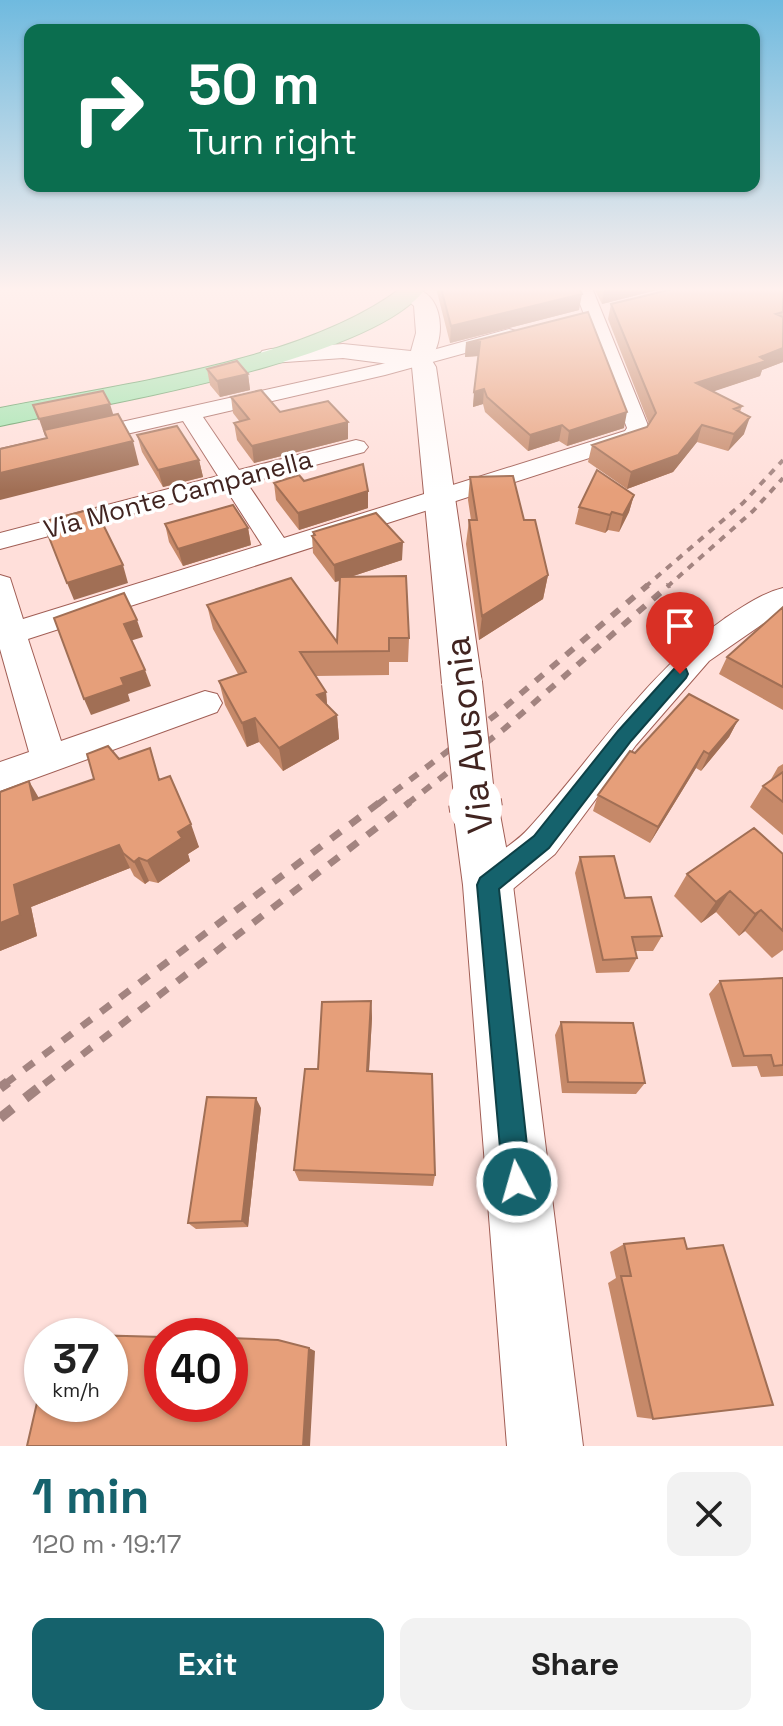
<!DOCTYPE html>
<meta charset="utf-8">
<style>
:root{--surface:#fff;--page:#f2f2f2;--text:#222;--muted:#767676;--accent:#15626c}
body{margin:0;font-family:"Space Grotesk",sans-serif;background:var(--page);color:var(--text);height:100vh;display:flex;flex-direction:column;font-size:30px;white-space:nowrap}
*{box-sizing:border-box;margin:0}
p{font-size:26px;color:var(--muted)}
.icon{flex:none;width:44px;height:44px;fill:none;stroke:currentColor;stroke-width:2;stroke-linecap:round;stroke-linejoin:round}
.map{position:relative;height:1446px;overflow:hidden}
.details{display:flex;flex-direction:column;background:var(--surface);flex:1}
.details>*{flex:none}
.banner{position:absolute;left:24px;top:24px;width:736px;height:168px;border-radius:16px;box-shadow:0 2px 6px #0004;background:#0b6e4f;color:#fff;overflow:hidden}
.speed{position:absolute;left:24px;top:1318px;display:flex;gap:16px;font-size:40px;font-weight:700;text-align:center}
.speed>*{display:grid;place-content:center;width:104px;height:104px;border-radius:50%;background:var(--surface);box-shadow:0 2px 6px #0004;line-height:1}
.speed small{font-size:20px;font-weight:400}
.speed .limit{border:12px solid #d22;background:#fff;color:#111}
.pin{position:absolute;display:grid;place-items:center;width:68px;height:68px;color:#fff;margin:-82px -34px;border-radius:50% 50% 50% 0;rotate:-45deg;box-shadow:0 0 8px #0007}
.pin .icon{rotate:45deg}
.me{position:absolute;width:88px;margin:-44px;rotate:354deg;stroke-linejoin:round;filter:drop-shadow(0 0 6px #0008)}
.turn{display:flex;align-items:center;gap:28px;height:168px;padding:0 32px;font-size:36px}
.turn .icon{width:104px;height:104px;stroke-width:2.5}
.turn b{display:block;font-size:56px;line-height:68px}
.round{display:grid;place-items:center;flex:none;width:84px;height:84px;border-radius:16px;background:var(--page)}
.headline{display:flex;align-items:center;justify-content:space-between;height:136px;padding:0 32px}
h1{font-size:48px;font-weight:800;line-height:60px;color:var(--accent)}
.cta{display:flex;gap:16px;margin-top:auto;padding:16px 32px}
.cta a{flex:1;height:92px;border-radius:16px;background:var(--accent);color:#fff;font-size:32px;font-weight:800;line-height:92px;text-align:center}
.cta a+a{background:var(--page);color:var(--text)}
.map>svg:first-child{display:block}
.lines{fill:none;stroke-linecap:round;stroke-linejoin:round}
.minor-casing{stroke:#a15e55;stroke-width:2}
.tertiary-casing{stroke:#a15e55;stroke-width:2}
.primary-casing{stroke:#539657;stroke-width:2}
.minor{fill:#fff;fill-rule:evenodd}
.tertiary{fill:#fff;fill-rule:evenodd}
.primary{fill:#9de5ac;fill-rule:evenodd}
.rail-far3{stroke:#a38480;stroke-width:4;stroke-dasharray:7 7;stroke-linecap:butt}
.rail-far2{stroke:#a38480;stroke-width:6;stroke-dasharray:10 10;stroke-linecap:butt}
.rail-far1{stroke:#a38480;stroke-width:7;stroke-dasharray:12 12;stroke-linecap:butt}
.rail{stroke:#a38480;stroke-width:10;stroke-dasharray:16 16;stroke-linecap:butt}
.tertiary-bridge-far1-casing{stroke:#a15e55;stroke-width:42;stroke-linecap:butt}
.tertiary-bridge-casing{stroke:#a15e55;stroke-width:54;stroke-linecap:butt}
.tertiary-bridge-far1{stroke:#fff;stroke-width:40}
.tertiary-bridge{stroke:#fff;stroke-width:52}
.wall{fill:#c68969}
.shaded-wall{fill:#a16f55}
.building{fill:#e69f7a;stroke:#a16f55;stroke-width:2}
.route{fill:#15626c;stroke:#0e4046;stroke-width:2}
.labels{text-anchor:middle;stroke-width:7;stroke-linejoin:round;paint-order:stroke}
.far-street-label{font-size:26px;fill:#412420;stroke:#fff}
.near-street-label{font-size:36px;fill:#412420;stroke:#fff}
</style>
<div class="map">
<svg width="783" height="1446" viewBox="0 0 783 1446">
<rect width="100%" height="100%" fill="#ffdfda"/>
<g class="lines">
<g class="minor-casing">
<path id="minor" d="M574,288H592L649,428L642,441L28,639L61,741L205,691L217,694L222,703L217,712L0,791V762L29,752L0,649V575L10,578L23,619L262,545L226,489L0,549V533L218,476L183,421L0,463V449L382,364L509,329L516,331L518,335L516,339L385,375L203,417L239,470L356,440L364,442L368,447L364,452L247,483L284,538L625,431L627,428Z
M783,588V610L709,661L636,745L555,854L502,898L488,903L474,898L468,885C480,859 511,849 529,828C594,757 645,674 724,619C742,607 762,593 783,588Z"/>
</g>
<g class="tertiary-casing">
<path id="tertiary" d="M403,288C442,284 448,333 431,359L436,367L482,683L476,693L462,697L448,693L442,683L412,367L343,358L271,363L262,361L259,356L262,351L271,349L343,344L411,351L416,333L414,306L400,293Z
M476,790L492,795L499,809L513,885L583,1446H507L463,885L453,809L460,795Z"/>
</g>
<g class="primary-casing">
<path id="primary" d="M401,288H426C373,362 93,406 0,426V408C120,384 304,362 401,288Z"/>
</g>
<use href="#minor" class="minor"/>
<use href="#tertiary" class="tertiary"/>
<use href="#primary" class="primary"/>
<path class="rail-far3" d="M645,587L743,503L783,460
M667,587L753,511L783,478"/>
<path class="rail-far2" d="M378,804L498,713L648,585
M407,804L504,729L669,585"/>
<path class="rail-far1" d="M5,1084L380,802
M44,1084L410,802"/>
<path class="rail" d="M0,1088L8,1082
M0,1118L46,1082"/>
<g class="tertiary-bridge-far1-casing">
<path id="tertiary-bridge-far1" d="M462,683L475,804"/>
</g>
<g class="tertiary-bridge-casing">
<path id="tertiary-bridge" d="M475,802L476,809"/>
</g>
<use href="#tertiary-bridge-far1" class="tertiary-bridge-far1"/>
<use href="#tertiary-bridge" class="tertiary-bridge"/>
</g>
<path class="wall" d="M436,288H579V310L450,343Z
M596,288H665L602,304L595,290Z
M783,288V362L762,370L760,376L713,391L742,406L740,412L744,434L728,451L697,442L673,472L627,489L588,462L592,445L647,427L649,424L608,319L611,304Z
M466,343L624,428L567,446L559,441L528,451L485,412L483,404L473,407L478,356L465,357Z
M207,369L248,374L250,390L220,397L210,385Z
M231,397L280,412L348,439L254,463L237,440L234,423L240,422L233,413Z
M137,435L199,460L203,477L163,487L142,452Z
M470,477L524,520L548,575L543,599L479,640L466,544L469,520H471L468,500Z
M304,481L368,491V508L299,530L276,500L274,483Z
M634,495L629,512L619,532L608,530L605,533L575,524L579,507Z
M165,524L248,528L251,545L183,566L169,542Z
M313,532L402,560L350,577L409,638L408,662H389V675L315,676L326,692L327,705L337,715L339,739L283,771L259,742L247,747L225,705L219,681L238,674L213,629L207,605L337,642L340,581L335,582L313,553L312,536L313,535Z
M783,607V710L719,674L727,657Z
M738,720L729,737L701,771L696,768L650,843L593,811L598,795L635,753Z
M119,759L161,779L199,847L188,854L190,861L158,883L149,881L145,884L134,876L130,868L31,907L37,936L0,951V792L39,798L94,779Z
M783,764V835L750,807L763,786L770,781L778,767Z
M783,854V950L772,958L745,931L739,936L716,912L701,923L674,896L687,874Z
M580,857L625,898L662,936L653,951H635L637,958L629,972L596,973L575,873Z
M783,978V1076L761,1077L757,1066L732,1067L709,994L720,981Z
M371,1001L372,1018L369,1071L435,1175L433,1186L299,1181L294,1170L318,1069Z
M561,1022L645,1083L636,1094L562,1093L555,1035Z
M261,1108L248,1227L196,1229L188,1223Z
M624,1244L687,1249L653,1419L637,1417L608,1283L616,1278L610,1252Z"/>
<path class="shaded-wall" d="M609,288H665L602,304L604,289Z
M582,294L579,310L450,343L451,326Z
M480,342L478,356L465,357L466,343Z
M783,348V362L762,370L760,376L691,399L696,383Z
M248,374L250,390L220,397L217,381Z
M484,389L483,404L473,407L474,392Z
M110,404L115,420L45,436L39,419Z
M627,412L624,428L567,446L569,431Z
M750,417L744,434L728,451L734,434Z
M348,422V439L254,463L252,446Z
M562,425L559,441L528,451L530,435Z
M702,425L697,442L673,472L627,489L631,472Z
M133,441L139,465L0,500V473Z
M199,460L203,477L163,487L158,470Z
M368,491V508L299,530L298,513Z
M634,495L629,512L619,532L623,515Z
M612,512L608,530L605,533L610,515Z
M248,528L251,545L183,566L178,549Z
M403,542L402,560L335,582L334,565Z
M123,565L128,583L74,600L67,583Z
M548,575L543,599L479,640L482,616Z
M137,620L143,637L130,641L124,624Z
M145,670L151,686L128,694L130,701L91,715L84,699L121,678Z
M326,692L328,715L317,695Z
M337,715L339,739L283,771L279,748Z
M255,718L259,742L247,747L242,723Z
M738,720L729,737L701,771L709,754Z
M704,751L696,768L650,843L658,827Z
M29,781L43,805L33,800Z
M191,824L199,847L188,854L190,861L158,883L147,861L178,832Z
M119,845L130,868L31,907L37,936L0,951V923L14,885Z
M139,858L149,881L145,884L134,862Z
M730,891L716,912L701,923L716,902Z
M761,910L745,931L739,936L755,914Z
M371,1001L372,1018L368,1086L367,1071Z
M256,1098L261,1108L248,1227L242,1221Z
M309,1348L315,1351L310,1446H303Z"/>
<path class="building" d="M441,288H579L582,294L451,326Z
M677,288H783V312L776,314L783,317V348L760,357L766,361L696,383L742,406L734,409L750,417L734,434L702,425L678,455L631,472L592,445L647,427L656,413L611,304Z
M588,312L627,412L569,431L562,425L530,435L487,397L484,389L474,392L480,342L466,343Z
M237,361L248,374L217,381L207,369Z
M261,390L280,412L328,401L348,422L252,446L234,423L249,419L231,397Z
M103,391L110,404L39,419L33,405Z
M118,414L133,441L0,473V449L47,438L44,430Z
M177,426L199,460L158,470L137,435Z
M363,464L368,491L298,513L274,483L299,475L304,481Z
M597,470L634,495L623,515L612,512L610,515L579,507Z
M513,476L524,520H535L548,575L482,616L469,520H477L470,477Z
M233,505L248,528L178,549L165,524Z
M95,508L123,565L67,583L43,522Z
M376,513L403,542L334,565L312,536L315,535L313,532Z
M406,576L409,638H389V651L300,652L326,692L317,695L337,715L279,748L255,718L242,723L219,681L246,672L207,605L291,578L337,642L340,577Z
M124,593L137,620L124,624L145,670L121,678L124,685L84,699L54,618Z
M783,607V687L727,657Z
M689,694L738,720L709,754L704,751L658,827L598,795L630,751L635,753Z
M108,746L119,759L150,748L159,780L170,776L191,824L178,832L182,838L147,861L139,858L134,862L123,853L119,845L14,885L20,915L0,923V792L29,781L33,800L94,779L87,754Z
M783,772V802L763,786Z
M754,828L783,854V931L761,910L755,914L730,891L716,902L687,874Z
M614,856L625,898L651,897L662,936L632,937L637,958L603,960L580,857Z
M783,978V1065L774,1066L771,1055L744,1056L720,981Z
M371,1001L367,1071L432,1074L435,1175L294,1170L305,1069H318L322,1002Z
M561,1022L633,1023L645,1083L568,1082Z
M207,1097L256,1098L242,1221L188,1223Z
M684,1238L687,1249L723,1245L773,1405L653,1419L621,1276H631L624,1244Z
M53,1334L162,1337V1404H230V1338L278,1340L309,1348L303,1446H27L42,1381V1404H110V1336H52Z"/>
<linearGradient id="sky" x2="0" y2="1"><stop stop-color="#6fbadf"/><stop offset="0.59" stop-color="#fff1ee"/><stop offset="1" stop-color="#fff1ee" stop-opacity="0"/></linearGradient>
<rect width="783" height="490" fill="url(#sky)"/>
<path class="route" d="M680,668L686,669L688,674L686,678L631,741L549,848L499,889L531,1182L527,1192L517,1196L507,1192L503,1182L477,885L480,878L534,836L618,731L674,669Z"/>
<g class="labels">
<g class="far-street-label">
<text transform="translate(178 494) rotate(-15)" y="9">Via Monte Campanella</text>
</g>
<g class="near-street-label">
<text transform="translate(468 735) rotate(-97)" y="13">Via Ausonia</text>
</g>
</g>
</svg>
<div class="speed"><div>37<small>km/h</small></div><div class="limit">40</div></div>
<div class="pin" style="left:680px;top:674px;background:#d93025"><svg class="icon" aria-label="arrive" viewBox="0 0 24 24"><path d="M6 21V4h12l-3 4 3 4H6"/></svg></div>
<svg class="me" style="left:517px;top:1182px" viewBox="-20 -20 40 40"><circle r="17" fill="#15626c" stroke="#fff" stroke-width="3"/><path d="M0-11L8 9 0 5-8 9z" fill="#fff"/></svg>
<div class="banner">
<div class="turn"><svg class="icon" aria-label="right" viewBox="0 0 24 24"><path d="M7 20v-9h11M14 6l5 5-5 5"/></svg><div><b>50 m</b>Turn right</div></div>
</div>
</div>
<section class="details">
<div class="headline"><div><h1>1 min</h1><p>120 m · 19:17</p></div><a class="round"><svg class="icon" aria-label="close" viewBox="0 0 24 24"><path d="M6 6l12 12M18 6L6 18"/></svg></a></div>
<div class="cta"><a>Exit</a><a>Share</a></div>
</section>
